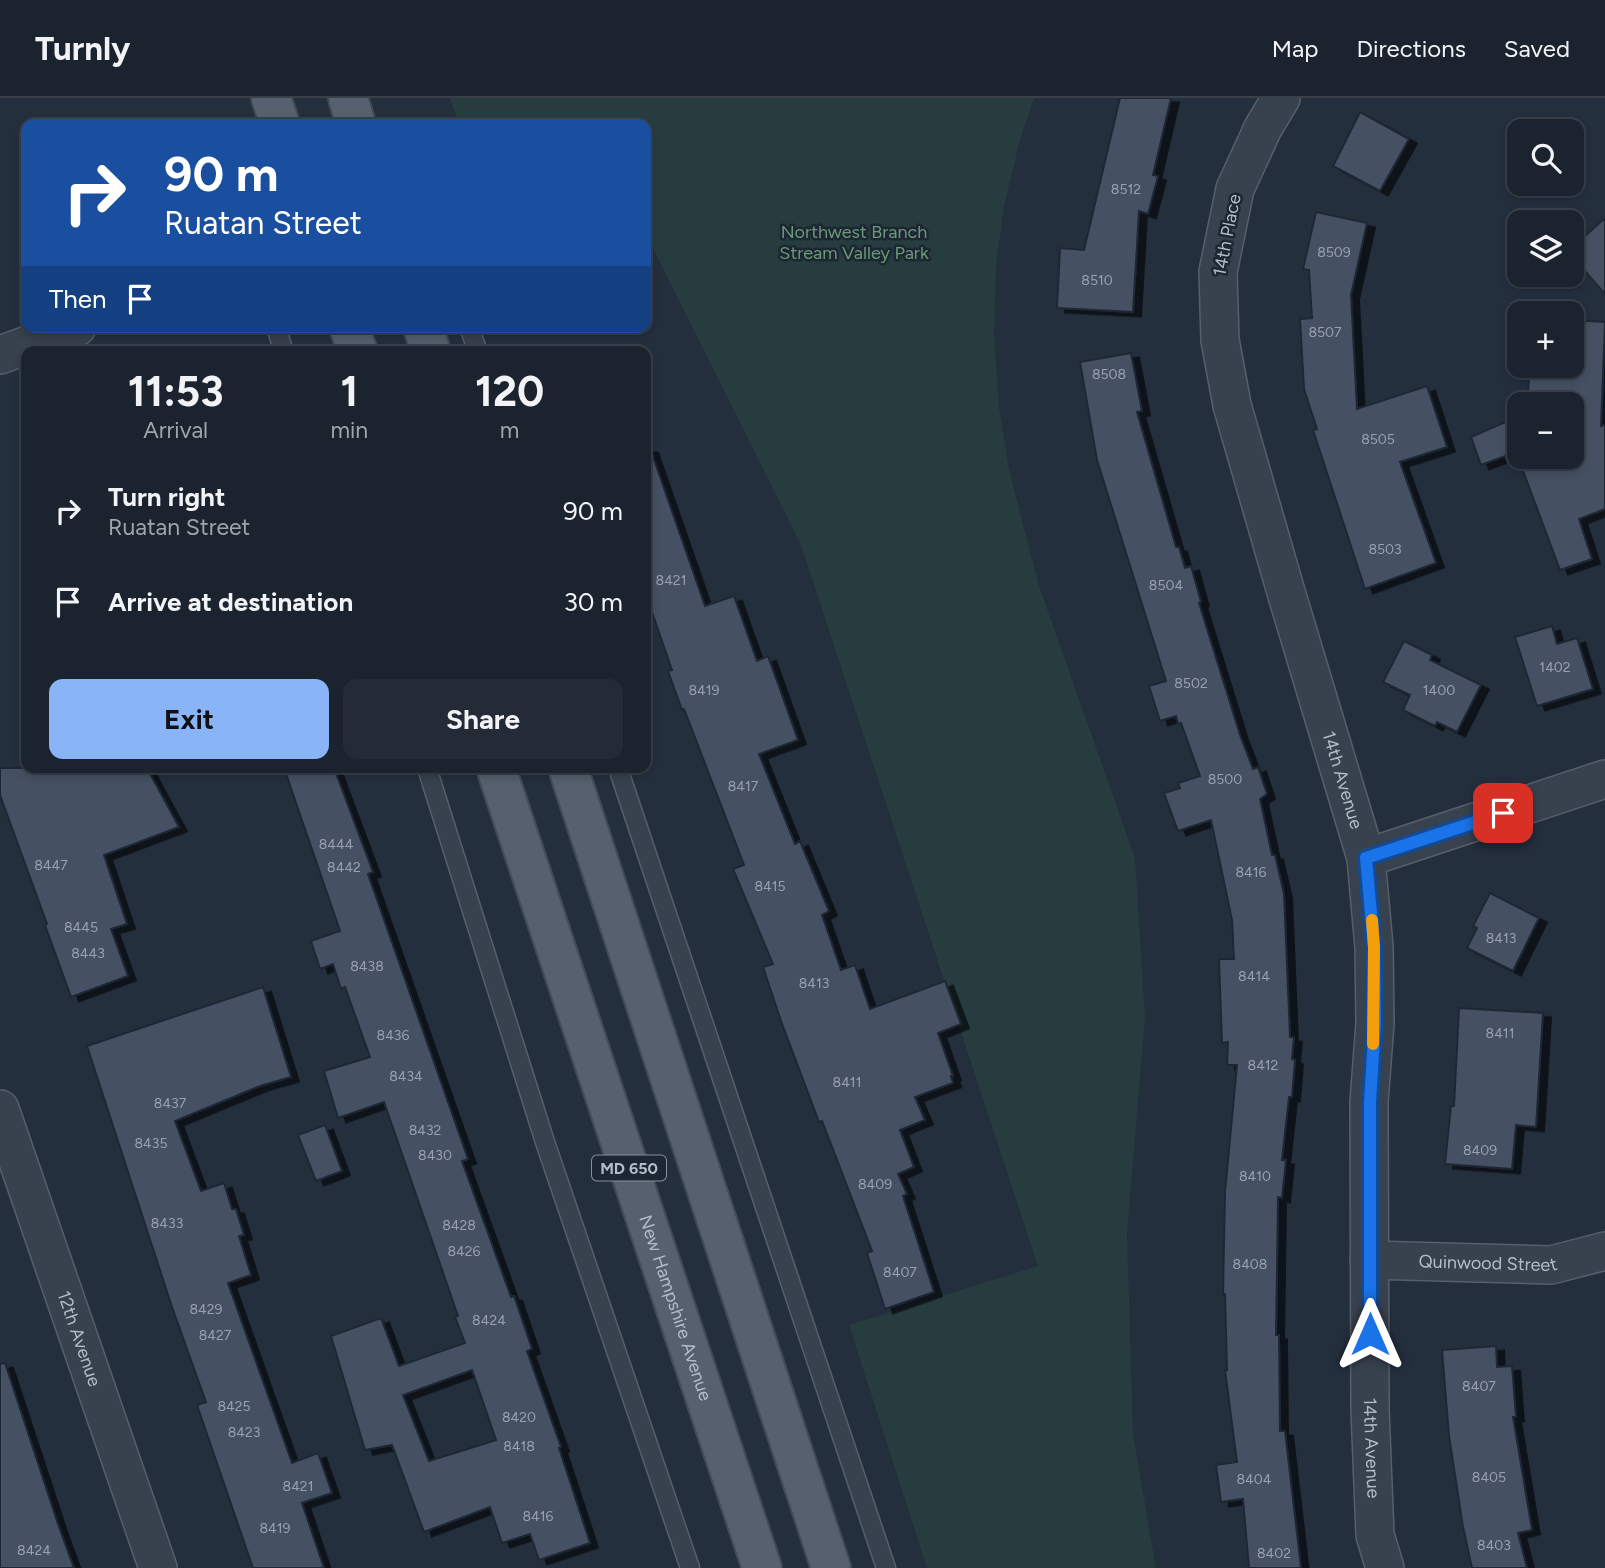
<!DOCTYPE html>
<meta charset="utf-8">
<style>
:root{--surface:#1b232e;--page:#242b36;--text:#f1f3f6;--muted:#a0a4aa;--line:#39404a;--accent:#8ab4f8}
body{margin:0;font-family:Figtree,sans-serif;background:var(--page);color:var(--text);height:100vh;display:flex;flex-direction:column;font-size:26px;white-space:nowrap}
*{box-sizing:border-box;margin:0}
p{font-size:23px;color:var(--muted)}
.icon{flex:none;width:38px;height:38px;fill:none;stroke:currentColor;stroke-width:2;stroke-linecap:round;stroke-linejoin:round}
.map{position:relative;flex:1;overflow:hidden}
.panel{position:absolute;left:21px;top:248px;width:630px;height:427px;display:flex;flex-direction:column;background:var(--surface);border-radius:14px;box-shadow:0 4px 10px #0003,0 0 0 2px var(--line)}
.panel>*{flex:none}
.banner{position:absolute;left:21px;top:21px;width:630px;height:214px;border-radius:14px;box-shadow:0 4px 10px #0003,0 0 0 2px var(--line);background:#1a4fa0;color:#fff;overflow:hidden}
.fabs{position:absolute;left:1507px;top:21px;display:grid;gap:14px}
.fabs a{display:grid;place-items:center;width:77px;height:77px;border-radius:14px;background:var(--surface);box-shadow:0 4px 10px #0003,0 0 0 2px var(--line);font-size:35px}
.pin{position:absolute;display:grid;place-items:center;width:60px;height:60px;color:#fff;margin:-30px;border-radius:14px;box-shadow:0 4px 10px #0006}
.me{position:absolute;width:77px;margin:-38px;rotate:0deg;stroke-linejoin:round;filter:drop-shadow(0 0 5px #0008)}
.turn{display:flex;align-items:center;gap:24px;height:147px;padding:0 28px;font-size:32px}
.turn .icon{width:91px;height:91px;stroke-width:2.5}
.turn b{display:block;font-size:49px;line-height:60px}
.then{display:flex;align-items:center;height:66px;padding:0 28px;background:#0003;gap:14px;font-size:26px}
.eta{display:flex;justify-content:space-evenly;align-items:center;height:119px;text-align:center}
.eta b{font-size:42px;font-weight:700;line-height:49px}
.action{display:flex;gap:14px;margin-top:auto;padding:14px 28px}
.action a{flex:1;height:80px;border-radius:14px;background:var(--accent);color:#111;font-size:28px;font-weight:700;line-height:80px;text-align:center}
.action a+a{background:var(--page);color:var(--text)}
ul{padding:0;list-style:none}
li{display:flex;align-items:center;gap:21px;height:91px;padding:0 28px}
li div{flex:1}
li b{display:block;font-size:26px}
li em{font-style:normal}
header{display:flex;align-items:center;gap:42px;box-sizing:border-box;height:98px;padding:0 35px;background:var(--surface);border-bottom:2px solid var(--line)}
header strong{font-size:33px}
nav{display:flex;gap:38px;margin-inline-start:auto;font-size:24px}
.map>svg:first-child{display:block}
.green{fill:#263c3f}
.building{fill:#455162;stroke:#1f2835;stroke-width:2;fill-rule:evenodd;filter:url(#shadow)}
.lines{fill:none;stroke-linecap:round;stroke-linejoin:round}
.lane-casing{stroke:#565f6c;stroke-width:21}
.street-casing{stroke:#565f6c;stroke-width:40}
.primary-casing{stroke:#414a57;stroke-width:42}
.lane{stroke:#38414e;stroke-width:18}
.street{stroke:#38414e;stroke-width:37}
.primary{stroke:#56606e;stroke-width:38}
.route-casing{stroke:#114b97;stroke-width:18}
.route{stroke:#1a73e8;stroke-width:12}
.slow{stroke:#f59e0b;stroke-width:12}
.labels{text-anchor:middle;stroke-width:5;stroke-linejoin:round;paint-order:stroke}
.number-label{font-size:14px;fill:#98a1af}
.shield{fill:#1d2633;stroke:#878f9c;stroke-width:2}
.shield-label{font-size:16px;font-weight:bold;fill:#b4bcc9}
.park-label{font-size:18px;fill:#6b9a76;stroke:#1d2633}
.street-label{font-size:18px;fill:#b4bcc9;stroke:#1d2633}
</style>
<header>
<strong>Turnly</strong>
<nav><a>Map</a><a>Directions</a><a>Saved</a></nav>
</header>
<div class="map">
<svg width="1605" height="1470" viewBox="0 0 1605 1470">
<defs>
<filter id="shadow"><feDropShadow dx="8" dy="4.5" stdDeviation="0" flood-color="#0009"/></filter>
</defs>
<rect width="100%" height="100%" fill="#242f3e"/>
<path class="green" d="M450,0H1034L1020,41L1004,109L996,167L994,236L999,310L1009,371L1038,485L1135,760L1145,919L1127,1136L1133,1336L1156,1470H927L849,1227L1038,1168L801,447L646,136V26H459Z"/>
<path class="building" d="M1120,0H1171L1153,77L1158,78L1148,116L1139,113L1133,214L1057,210L1060,150L1084,152Z
M1360,14L1409,41L1380,93L1333,68Z
M1316,114L1367,125L1351,197L1357,311L1427,288L1447,349L1400,364L1436,465L1365,491L1313,332L1317,331L1304,291L1300,221L1312,220L1309,172L1303,171Z
M1605,120V196L1572,158V150Z
M1572,222L1605,224L1601,328L1605,327V411L1579,421L1592,461L1560,472L1516,354L1481,367L1471,339L1519,318V359H1572V306H1527L1530,268H1572Z
M1131,255L1142,313L1137,314L1176,449H1179L1185,470L1191,468L1201,504L1199,505L1240,637L1253,671L1258,669L1267,696L1260,701L1272,757H1275L1284,796L1290,939H1294L1292,961L1295,962L1292,999H1289L1282,1062H1286L1282,1100L1278,1099L1276,1237H1279L1280,1333H1285L1301,1470H1249L1243,1401L1221,1404L1216,1367L1237,1364L1225,1272H1227L1225,1196H1223L1225,1094L1237,967H1227L1228,944L1222,945L1219,861H1234L1232,822L1211,722L1178,733L1164,695L1180,690L1178,685L1200,678L1181,625L1178,626L1176,618L1160,623L1149,588L1166,583L1097,362L1080,264Z
M646,350H650L705,508L734,498L757,563L768,558L798,642L759,656L795,746L800,743L829,813L822,817L841,872L855,867L870,911L945,883L961,926L938,935L953,978H951L953,985L915,999L925,1022L900,1032L914,1069L898,1076L907,1096L903,1098L934,1194L885,1211L867,1155L872,1153L822,1023L819,1024L781,923L763,869L773,866L733,771L744,767L684,611L682,612L668,573L672,572L646,497Z
M1552,528L1557,546L1577,540L1593,591L1537,608L1515,539Z
M1404,543L1432,557L1430,562L1481,587L1457,634L1437,624L1435,628L1403,612L1410,597L1383,584Z
M0,670H147L179,729L104,757L127,826L111,831L128,878L71,899L45,827L47,826L0,697Z
M284,670H334L373,774L368,776L468,1061L462,1063L511,1199L514,1198L525,1230L532,1251L527,1253L561,1349L559,1350L590,1445L539,1462L530,1436L502,1445L490,1409L424,1434L392,1347L365,1352L331,1238L381,1220L399,1268L465,1245L455,1219L458,1218L384,1004L338,1020L324,973L370,959L345,889L341,891L333,866L320,871L311,843L340,833ZM472,1272L496,1342L429,1363L403,1297Z
M1490,795L1539,820L1513,873L1467,850L1477,830L1473,828Z
M263,889L291,979L260,988L175,1023L201,1093L224,1085L232,1111H236L244,1137L239,1138L251,1177L228,1185L292,1365L318,1355L332,1395L302,1405L324,1470H253L197,1307L206,1304L172,1209L87,948Z
M1459,910L1543,915L1536,1029L1516,1027L1512,1071L1445,1066L1451,1008H1454Z
M325,1027L342,1073L316,1083L298,1037Z
M1496,1248L1497,1269L1512,1268L1516,1319H1513L1532,1432L1518,1435L1527,1470H1472L1463,1429L1449,1338L1442,1252Z
M5,1265L59,1429L74,1470H0V1266Z"/>
<g class="lines">
<g class="lane-casing">
<path id="lane" d="M276,229L284,254
M469,229L478,254
M427,670L545,1044L690,1470
M618,670L886,1470"/>
</g>
<g class="street-casing">
<g id="street">
<path id="s1" d="M1281,0L1263,30L1235,91L1218,174L1220,242L1232,307L1286,494L1366,760L1374,849L1375,925L1369,1004L1370,1311L1375,1437L1385,1470"/>
<path d="M0,257L77,229"/>
<path d="M1366,760L1605,681"/>
<path id="s2" d="M0,1011L158,1470"/>
<path id="s3" d="M1369,1162L1551,1167L1605,1153"/>
</g>
</g>
<g class="primary-casing">
<g id="primary">
<path d="M271,0L280,26"/>
<path d="M348,0L356,26"/>
<path d="M349,229L358,254"/>
<path d="M423,229L431,254"/>
<path id="s4" d="M496,670L762,1470"/>
<path d="M568,670L831,1470"/>
</g>
</g>
<use href="#lane" class="lane"/>
<use href="#street" class="street"/>
<use href="#primary" class="primary"/>
</g>
<g class="lines">
<g class="route-casing">
<path id="route" d="M1370,1236V1004L1375,925L1374,849L1366,760L1503,715"/>
</g>
<use href="#route" class="route"/>
<path class="slow" d="M1372,822L1374,849L1373,946"/>
</g>
<g class="labels">
<g class="number-label">
<text x="1126" y="96">8512</text>
<text x="1334" y="159">8509</text>
<text x="1097" y="187">8510</text>
<text x="1325" y="239">8507</text>
<text x="1109" y="281">8508</text>
<text x="1378" y="346">8505</text>
<text x="1385" y="456">8503</text>
<text x="671" y="487">8421</text>
<text x="1166" y="492">8504</text>
<text x="1555" y="574">1402</text>
<text x="1191" y="590">8502</text>
<text x="704" y="597">8419</text>
<text x="1439" y="597">1400</text>
<text x="1225" y="686">8500</text>
<text x="743" y="693">8417</text>
<text x="336" y="751">8444</text>
<text x="51" y="772">8447</text>
<text x="344" y="774">8442</text>
<text x="1251" y="779">8416</text>
<text x="770" y="793">8415</text>
<text x="81" y="834">8445</text>
<text x="1501" y="845">8413</text>
<text x="88" y="860">8443</text>
<text x="367" y="873">8438</text>
<text x="1254" y="883">8414</text>
<text x="814" y="890">8413</text>
<text x="1500" y="940">8411</text>
<text x="393" y="942">8436</text>
<text x="1263" y="972">8412</text>
<text x="406" y="983">8434</text>
<text x="847" y="989">8411</text>
<text x="170" y="1010">8437</text>
<text x="425" y="1037">8432</text>
<text x="151" y="1050">8435</text>
<text x="1480" y="1057">8409</text>
<text x="435" y="1062">8430</text>
<text x="1255" y="1083">8410</text>
<text x="875" y="1091">8409</text>
<text x="167" y="1130">8433</text>
<text x="459" y="1132">8428</text>
<text x="464" y="1158">8426</text>
<text x="1250" y="1171">8408</text>
<text x="900" y="1179">8407</text>
<text x="206" y="1216">8429</text>
<text x="489" y="1227">8424</text>
<text x="215" y="1242">8427</text>
<text x="1479" y="1293">8407</text>
<text x="234" y="1313">8425</text>
<text x="519" y="1324">8420</text>
<text x="244" y="1339">8423</text>
<text x="519" y="1353">8418</text>
<text x="1489" y="1384">8405</text>
<text x="1254" y="1386">8404</text>
<text x="298" y="1393">8421</text>
<text x="538" y="1423">8416</text>
<text x="275" y="1435">8419</text>
<text x="1494" y="1452">8403</text>
<text x="34" y="1457">8424</text>
<text x="1274" y="1460">8402</text>
</g>
<rect class="shield" x="592" y="1057.5" width="74" height="25" rx="5"/>
<g class="shield-label">
<text x="629" y="1076">MD 650</text>
</g>
<g class="park-label">
<text x="854" y="140">Northwest Branch<tspan x="854" dy="21">Stream Valley Park</tspan></text>
</g>
<g class="street-label">
<text transform="translate(1227 137) rotate(-79)" y="6">14th Place</text>
<text dy="6" stroke="none"><textPath href="#s1" startOffset="712">14th Avenue</textPath></text>
<text dy="6" stroke="none"><textPath href="#s3" startOffset="119">Quinwood Street</textPath></text>
<text dy="6" stroke="none"><textPath href="#s4" startOffset="569">New Hampshire Avenue</textPath></text>
<text dy="6" stroke="none"><textPath href="#s2" startOffset="243">12th Avenue</textPath></text>
<text dy="6" stroke="none"><textPath href="#s1" startOffset="1384">14th Avenue</textPath></text>
</g>
</g>
</svg>
<div class="fabs">
<a><svg class="icon" aria-label="search" viewBox="0 0 24 24"><circle cx="10" cy="10" r="6"/><path d="M15 15l6 6"/></svg></a>
<a><svg class="icon" aria-label="layers" viewBox="0 0 24 24"><path d="M12 4l9 5-9 5-9-5zM3 14l9 5 9-5"/></svg></a>
<a>+</a>
<a>−</a>
</div>
<div class="pin" style="left:1503px;top:715px;background:#d93025"><svg class="icon" aria-label="arrive" viewBox="0 0 24 24"><path d="M6 21V4h12l-3 4 3 4H6"/></svg></div>
<svg class="me" style="left:1370px;top:1236px" viewBox="-20 -20 40 40"><path d="M0-17L14 15 0 8-14 15z" fill="#1a73e8" stroke="#fff" stroke-width="4"/></svg>
<div class="banner">
<div class="turn"><svg class="icon" aria-label="right" viewBox="0 0 24 24"><path d="M7 20v-9h11M14 6l5 5-5 5"/></svg><div><b>90 m</b>Ruatan Street</div></div>
<div class="then">Then<svg class="icon" aria-label="arrive" viewBox="0 0 24 24"><path d="M6 21V4h12l-3 4 3 4H6"/></svg></div>
</div>
<section class="panel">
<div class="eta">
<div><b>11:53</b><p>Arrival</p></div>
<div><b>1</b><p>min</p></div>
<div><b>120</b><p>m</p></div>
</div>
<ul>
<li><svg class="icon" aria-label="right" viewBox="0 0 24 24"><path d="M7 20v-9h11M14 6l5 5-5 5"/></svg><div><b>Turn right</b><p>Ruatan Street</p></div><em>90 m</em></li>
<li><svg class="icon" aria-label="arrive" viewBox="0 0 24 24"><path d="M6 21V4h12l-3 4 3 4H6"/></svg><div><b>Arrive at destination</b></div><em>30 m</em></li>
</ul>
<div class="action"><a>Exit</a><a>Share</a></div>
</section>
</div>
